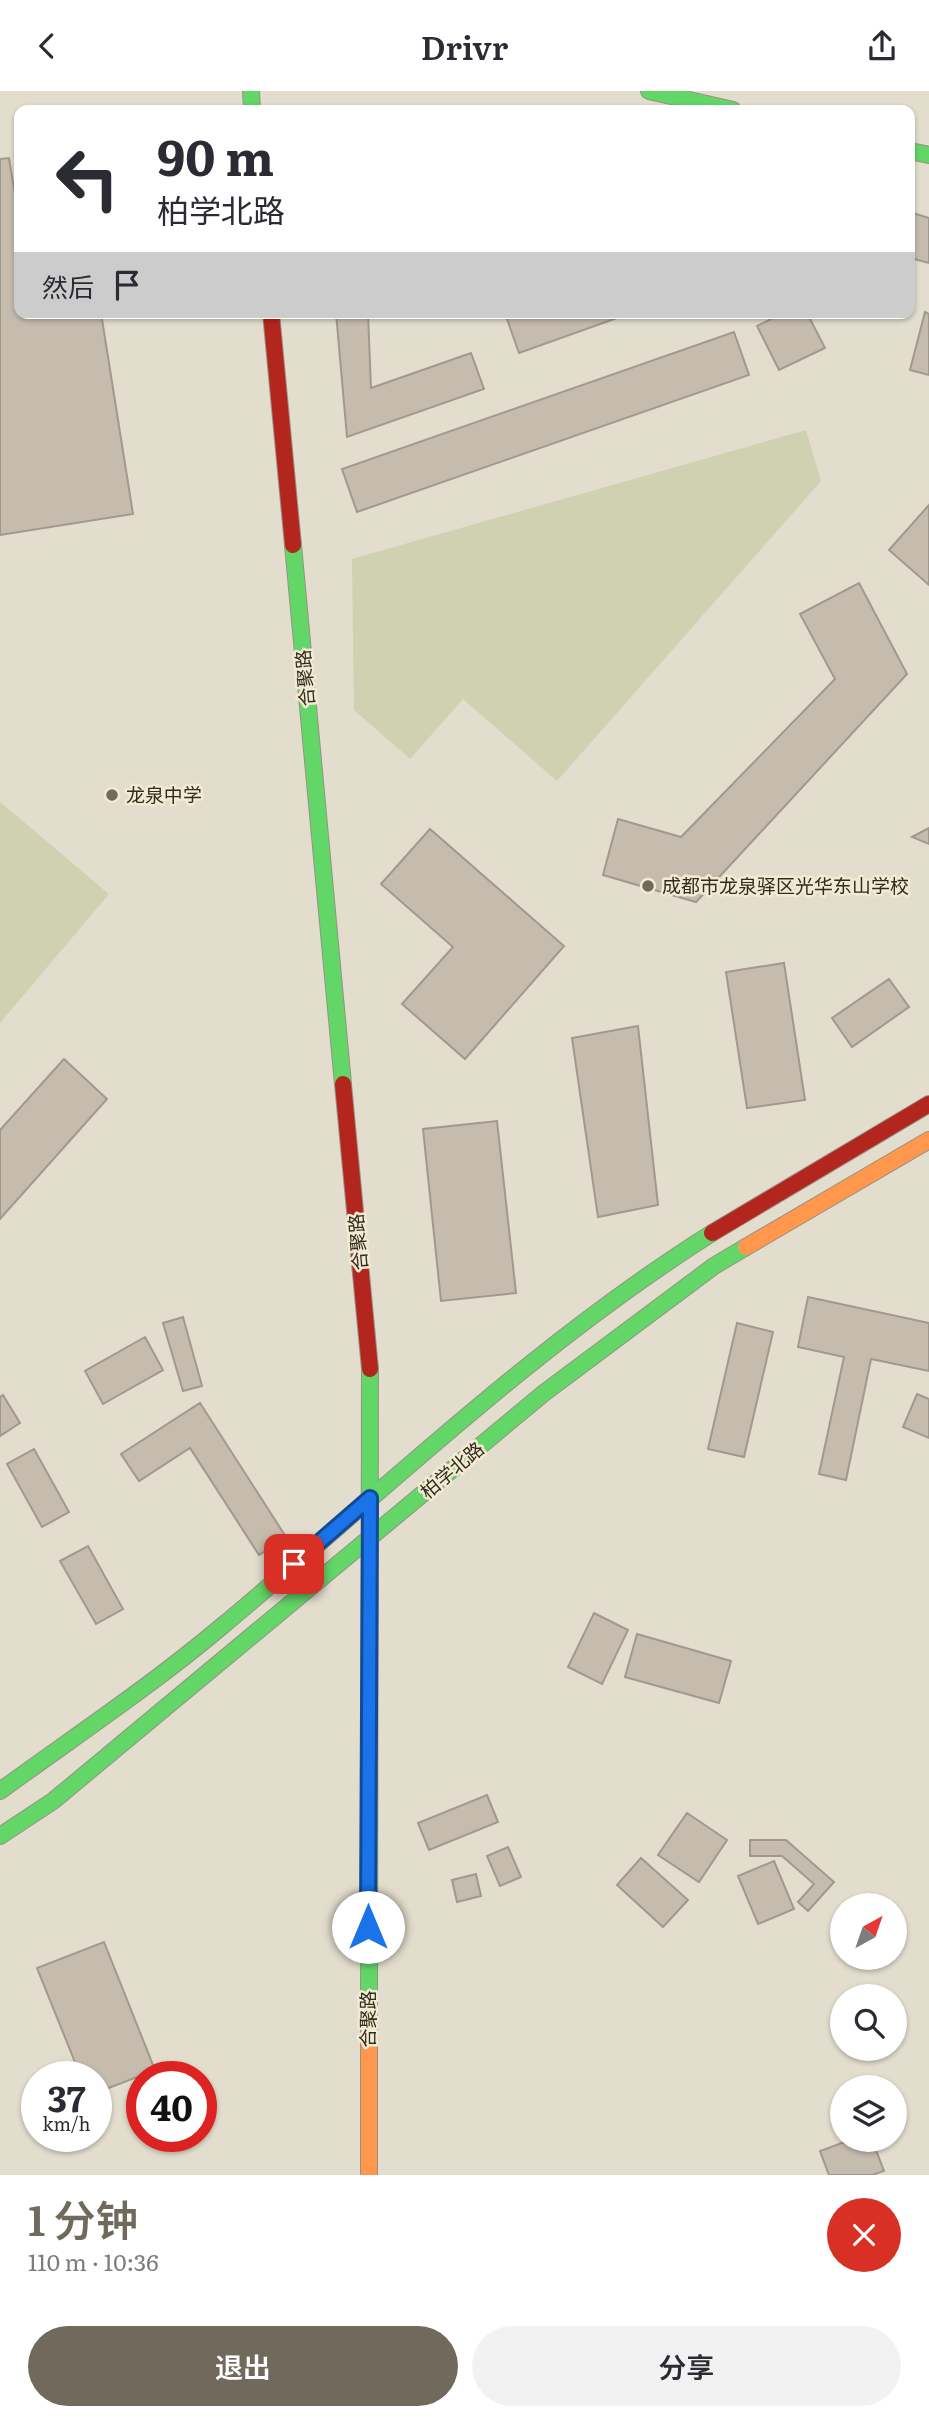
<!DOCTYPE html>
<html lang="zh">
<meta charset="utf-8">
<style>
:root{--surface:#fff;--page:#f2f2f3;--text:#2b2b33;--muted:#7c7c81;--accent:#71695c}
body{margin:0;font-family:Literata,"Noto Sans SC",serif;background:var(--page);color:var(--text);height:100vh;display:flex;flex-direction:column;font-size:26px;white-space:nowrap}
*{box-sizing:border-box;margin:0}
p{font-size:23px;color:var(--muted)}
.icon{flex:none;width:38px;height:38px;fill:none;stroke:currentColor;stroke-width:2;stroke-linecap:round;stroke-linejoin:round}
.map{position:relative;height:2084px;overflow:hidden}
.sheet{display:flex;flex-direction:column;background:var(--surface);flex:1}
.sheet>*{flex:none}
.banner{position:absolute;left:14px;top:14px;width:901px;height:214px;border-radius:14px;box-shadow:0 2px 5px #0004;background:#fff;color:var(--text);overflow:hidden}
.needle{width:46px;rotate:40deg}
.controls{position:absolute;left:830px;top:1802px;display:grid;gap:14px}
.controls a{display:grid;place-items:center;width:77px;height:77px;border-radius:50%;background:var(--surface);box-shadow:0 2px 5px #0004;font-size:35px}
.speed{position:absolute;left:21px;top:1970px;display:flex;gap:14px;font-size:35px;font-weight:700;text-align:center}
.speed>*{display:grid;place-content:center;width:91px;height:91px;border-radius:50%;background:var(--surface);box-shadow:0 2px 5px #0004;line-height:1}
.speed small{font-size:18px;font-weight:400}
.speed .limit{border:10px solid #d22;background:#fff;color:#111}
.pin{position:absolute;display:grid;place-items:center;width:60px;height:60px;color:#fff;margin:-30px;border-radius:14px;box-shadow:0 4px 10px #0006}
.me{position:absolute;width:77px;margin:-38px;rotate:0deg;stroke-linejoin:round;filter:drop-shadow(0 0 5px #0008)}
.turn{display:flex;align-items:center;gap:24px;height:147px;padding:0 28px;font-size:32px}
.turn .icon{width:91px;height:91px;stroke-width:2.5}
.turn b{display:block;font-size:49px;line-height:60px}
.then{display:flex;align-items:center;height:66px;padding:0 28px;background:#0003;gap:14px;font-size:26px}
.round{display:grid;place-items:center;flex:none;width:74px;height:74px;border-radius:37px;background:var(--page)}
.head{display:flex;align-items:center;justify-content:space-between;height:119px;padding:0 28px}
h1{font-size:42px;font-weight:600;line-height:52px;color:var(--accent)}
.action{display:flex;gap:14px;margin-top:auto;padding:14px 28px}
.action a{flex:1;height:80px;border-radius:42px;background:var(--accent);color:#fff;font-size:28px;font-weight:600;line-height:80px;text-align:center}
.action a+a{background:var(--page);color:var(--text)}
header{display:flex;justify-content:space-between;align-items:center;height:91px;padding:0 28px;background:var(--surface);font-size:32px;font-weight:600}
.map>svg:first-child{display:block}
.green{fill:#cfd1b0}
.building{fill:#c5bcae;stroke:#a1998c;stroke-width:2}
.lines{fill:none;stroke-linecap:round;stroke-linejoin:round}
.fast-casing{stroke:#979186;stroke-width:18}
.slow-casing{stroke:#979186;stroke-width:18}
.jam-casing{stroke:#979186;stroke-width:18}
.fast{stroke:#63d668;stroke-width:16}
.slow{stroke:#ff974d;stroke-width:16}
.jam{stroke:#b3261e;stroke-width:16}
.route-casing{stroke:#114b97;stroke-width:18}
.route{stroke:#1a73e8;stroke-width:12}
.poi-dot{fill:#71695c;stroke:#f2ebd3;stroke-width:2.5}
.labels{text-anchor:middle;stroke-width:5;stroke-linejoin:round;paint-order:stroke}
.street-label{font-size:19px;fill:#342b1f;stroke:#f2ebd3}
.poi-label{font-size:19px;fill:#342b1f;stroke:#f2ebd3;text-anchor:start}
</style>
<header><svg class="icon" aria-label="back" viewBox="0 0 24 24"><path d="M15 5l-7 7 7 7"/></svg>Drivr<svg class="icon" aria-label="share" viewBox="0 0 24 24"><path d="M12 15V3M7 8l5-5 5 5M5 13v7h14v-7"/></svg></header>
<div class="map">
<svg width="929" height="2084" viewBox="0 0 929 2084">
<rect width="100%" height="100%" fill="#e2ddcd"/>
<path class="green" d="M806,339L821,390L557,690L463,608L410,668L354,619L352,468Z
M0,711L109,803L0,932Z"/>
<path class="building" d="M9,67L19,128V222H101L133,423L0,444V68Z
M910,121L929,127V172L910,167Z
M925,221L929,223V284L910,279Z
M336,222H368L371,297L471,262L484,298L347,346Z
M514,222H631L519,262L506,225Z
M783,222H807L825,257L779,279L757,235Z
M734,241L749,284L357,421L342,378Z
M929,414V494L889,459Z
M859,492L907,583L696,811L603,784L618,728L681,746L835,588L800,523Z
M929,737V753L912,746Z
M430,738L564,855L465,968L402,913L453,856L381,793Z
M784,872L805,1009L747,1017L726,881Z
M889,888L909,916L852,956L832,927Z
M638,935L658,1114L598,1126L572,947Z
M64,968L107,1008L0,1128V1039Z
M497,1030L516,1202L441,1210L423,1038Z
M808,1206L929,1232V1280L871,1268L846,1389L819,1383L844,1266L798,1256Z
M183,1226L202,1295L183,1300L163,1232Z
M737,1232L773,1241L744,1366L708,1358Z
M145,1246L163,1279L103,1313L85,1280Z
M917,1303L929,1308V1347L903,1336Z
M3,1304L20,1332L0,1345V1306Z
M200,1312L286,1446L259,1464L190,1357L139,1390L121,1363Z
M34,1358L69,1421L42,1436L7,1373Z
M88,1455L123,1518L96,1533L60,1470Z
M594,1522L628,1539L602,1593L568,1576Z
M637,1543L731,1570L719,1612L625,1586Z
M487,1704L498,1731L429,1759L418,1732Z
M687,1722L727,1749L699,1791L658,1764Z
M750,1749H786L834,1791L808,1820L798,1811L814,1793L782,1765H750Z
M508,1756L521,1786L500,1795L487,1765Z
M641,1767L688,1809L663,1836L617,1794Z
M774,1770L794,1818L758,1833L738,1785Z
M476,1783L481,1805L457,1811L452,1789Z
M104,1851L155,1979L96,2002V1986H81L37,1877Z
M850,2049H872L884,2080L872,2084H829L820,2060Z"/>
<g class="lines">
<g class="fast-casing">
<path id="fast" d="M251,0L252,19
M649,0L733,19
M910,60L929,64
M293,454L343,993
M0,1700C74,1646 151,1595 221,1536C383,1401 533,1255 712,1142
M0,1745L53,1710L544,1302L714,1175L746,1156
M369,1914L370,1278"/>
</g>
<g class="slow-casing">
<path id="slow" d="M746,1156L929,1049
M369,1914V2084"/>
</g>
<g class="jam-casing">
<path id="jam" d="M271,222L293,454
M343,993L370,1278
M712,1142L929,1013"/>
</g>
<use href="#fast" class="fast"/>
<use href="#slow" class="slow"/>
<use href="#jam" class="jam"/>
</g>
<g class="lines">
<g class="route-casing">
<path id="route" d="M294,1473L370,1407L368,1836"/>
</g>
<use href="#route" class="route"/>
</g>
<g class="poi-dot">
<circle cx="112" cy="704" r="7"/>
<circle cx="648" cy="795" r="7"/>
</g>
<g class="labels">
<g class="street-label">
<text transform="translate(305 587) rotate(-95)" y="7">合聚路</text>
<text transform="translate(358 1151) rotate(-95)" y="7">合聚路</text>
<text transform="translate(452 1379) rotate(-40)" y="7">柏学北路</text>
<text transform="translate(368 1928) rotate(-90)" y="7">合聚路</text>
</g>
<g class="poi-label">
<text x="126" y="711">龙泉中学</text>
<text x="662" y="802">成都市龙泉驿区光华东山学校</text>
</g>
</g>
</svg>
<div class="controls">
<a><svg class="needle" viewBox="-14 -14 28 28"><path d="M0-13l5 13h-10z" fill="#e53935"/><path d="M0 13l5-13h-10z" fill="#7c7c81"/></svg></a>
<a><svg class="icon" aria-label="search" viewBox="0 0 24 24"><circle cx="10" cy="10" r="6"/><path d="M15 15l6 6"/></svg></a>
<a><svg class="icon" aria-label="layers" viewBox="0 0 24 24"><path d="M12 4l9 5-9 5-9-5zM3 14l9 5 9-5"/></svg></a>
</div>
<div class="speed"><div>37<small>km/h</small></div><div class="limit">40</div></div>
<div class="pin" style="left:294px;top:1473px;background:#d93025"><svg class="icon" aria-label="arrive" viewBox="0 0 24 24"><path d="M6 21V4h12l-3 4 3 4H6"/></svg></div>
<svg class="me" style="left:368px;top:1836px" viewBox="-20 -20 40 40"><circle r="19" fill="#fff"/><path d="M0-13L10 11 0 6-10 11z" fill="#1a73e8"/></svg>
<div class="banner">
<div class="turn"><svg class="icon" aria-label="left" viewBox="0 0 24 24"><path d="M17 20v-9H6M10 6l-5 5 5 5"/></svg><div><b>90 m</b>柏学北路</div></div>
<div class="then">然后<svg class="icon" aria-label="arrive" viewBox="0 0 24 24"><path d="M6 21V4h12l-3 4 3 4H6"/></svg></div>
</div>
</div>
<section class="sheet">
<div class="head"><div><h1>1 分钟</h1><p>110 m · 10:36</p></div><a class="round" style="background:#d93025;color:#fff"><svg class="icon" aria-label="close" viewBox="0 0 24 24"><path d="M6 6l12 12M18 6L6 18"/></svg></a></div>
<div class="action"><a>退出</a><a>分享</a></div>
</section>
